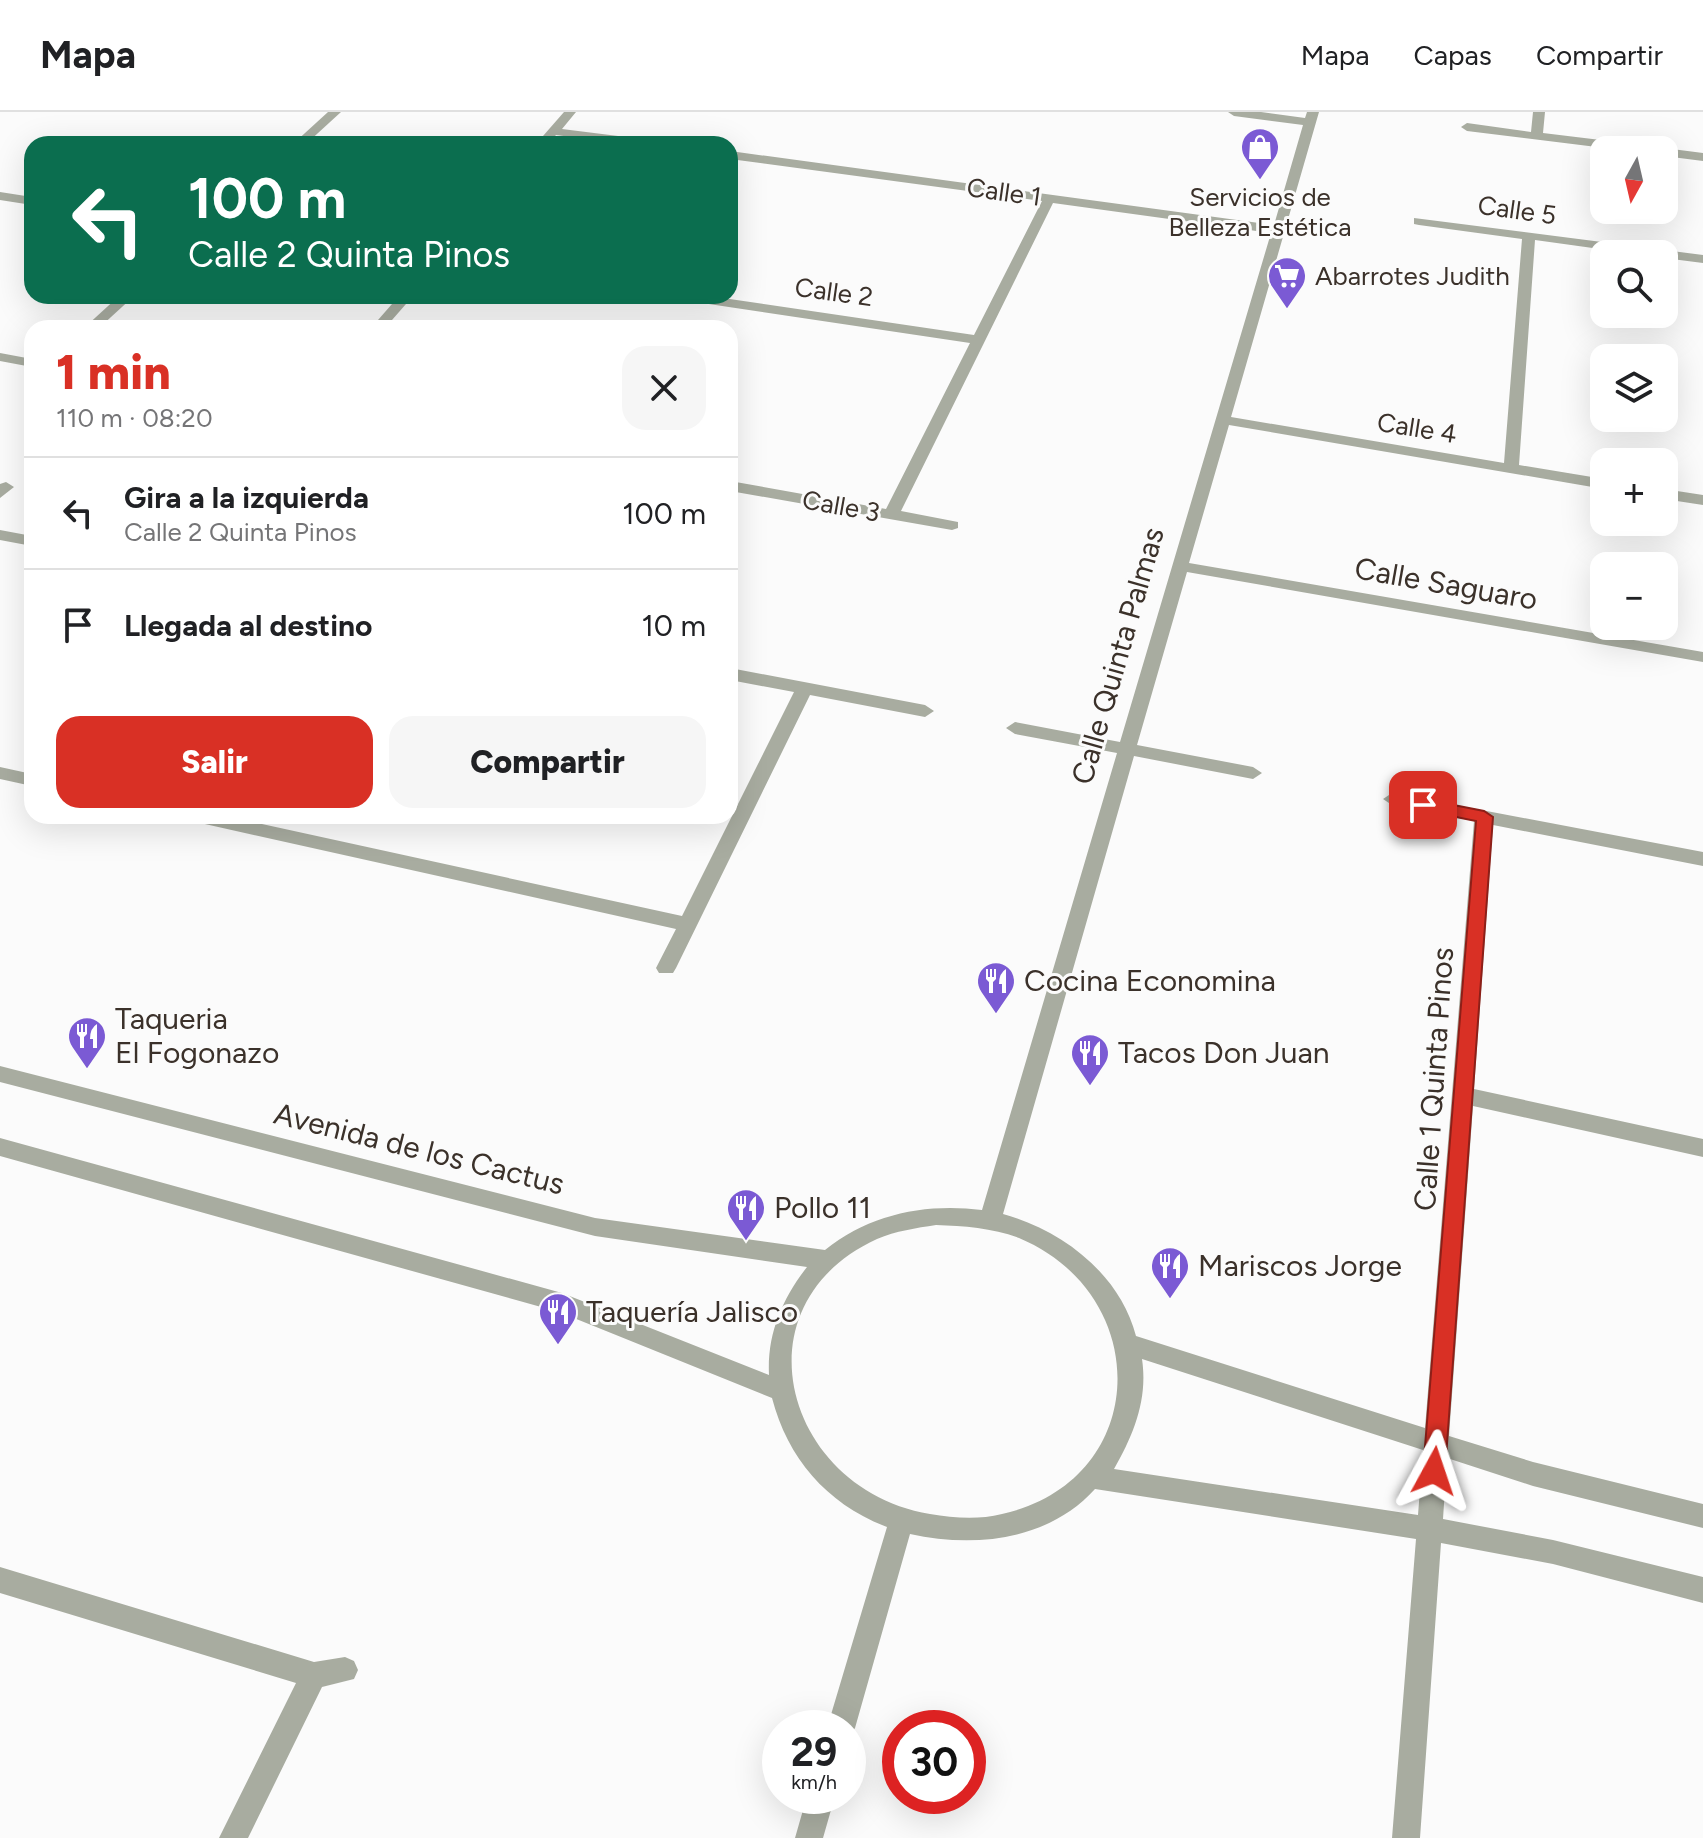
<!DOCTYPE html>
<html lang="es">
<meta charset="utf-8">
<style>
:root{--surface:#fff;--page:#f6f6f6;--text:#202124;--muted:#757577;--line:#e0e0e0;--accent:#d93025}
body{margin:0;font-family:Figtree,sans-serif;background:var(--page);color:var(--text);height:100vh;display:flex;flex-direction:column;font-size:30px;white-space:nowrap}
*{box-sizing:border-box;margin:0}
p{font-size:26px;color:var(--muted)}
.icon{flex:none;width:44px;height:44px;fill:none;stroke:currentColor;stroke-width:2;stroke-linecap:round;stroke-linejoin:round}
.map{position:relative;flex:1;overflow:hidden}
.side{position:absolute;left:24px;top:208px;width:714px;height:504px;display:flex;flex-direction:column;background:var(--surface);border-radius:24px;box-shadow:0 8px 32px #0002}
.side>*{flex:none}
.banner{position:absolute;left:24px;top:24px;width:714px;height:168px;border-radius:24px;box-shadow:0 8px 32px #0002;background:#0b6e4f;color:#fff;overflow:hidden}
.needle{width:52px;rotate:188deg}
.controls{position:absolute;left:1590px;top:24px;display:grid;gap:16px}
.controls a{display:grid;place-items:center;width:88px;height:88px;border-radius:16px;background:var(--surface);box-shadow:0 8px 32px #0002;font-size:40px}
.speed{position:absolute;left:762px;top:1598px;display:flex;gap:16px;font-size:40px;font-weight:700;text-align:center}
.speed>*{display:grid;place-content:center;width:104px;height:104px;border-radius:50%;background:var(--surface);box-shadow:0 8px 32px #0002;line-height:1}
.speed small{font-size:20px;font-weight:400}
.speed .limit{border:12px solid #d22;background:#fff;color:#111}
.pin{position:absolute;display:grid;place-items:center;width:68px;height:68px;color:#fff;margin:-34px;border-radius:16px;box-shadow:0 4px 12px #0006}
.me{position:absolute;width:88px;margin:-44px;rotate:5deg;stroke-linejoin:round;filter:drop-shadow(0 0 6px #0008)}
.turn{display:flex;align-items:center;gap:28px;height:168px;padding:0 32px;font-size:36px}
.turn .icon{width:104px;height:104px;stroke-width:2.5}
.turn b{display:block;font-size:56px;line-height:68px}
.round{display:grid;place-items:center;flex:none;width:84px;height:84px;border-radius:24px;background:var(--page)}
.overview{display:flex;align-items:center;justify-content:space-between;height:136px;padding:0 32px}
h1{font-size:48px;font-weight:800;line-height:60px;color:var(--accent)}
.action{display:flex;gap:16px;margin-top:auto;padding:16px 32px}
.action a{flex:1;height:92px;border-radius:24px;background:var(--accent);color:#fff;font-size:32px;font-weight:800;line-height:92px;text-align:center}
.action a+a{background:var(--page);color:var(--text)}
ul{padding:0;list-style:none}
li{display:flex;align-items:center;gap:24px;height:112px;padding:0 32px;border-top:2px solid var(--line)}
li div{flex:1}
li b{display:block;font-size:30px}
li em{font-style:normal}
header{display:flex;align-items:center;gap:48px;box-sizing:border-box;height:112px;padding:0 40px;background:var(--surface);border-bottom:2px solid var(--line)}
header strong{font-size:38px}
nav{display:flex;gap:44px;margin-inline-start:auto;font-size:28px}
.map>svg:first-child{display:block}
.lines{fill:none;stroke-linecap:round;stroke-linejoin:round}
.minor{fill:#a8aca0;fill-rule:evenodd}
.route{fill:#d93025;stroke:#8d1f18;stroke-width:2}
.labels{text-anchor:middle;stroke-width:6;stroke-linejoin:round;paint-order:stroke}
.far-street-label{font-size:26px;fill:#3b312a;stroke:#fbfbfb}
.far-poi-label{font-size:26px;fill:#3b312a;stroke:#fbfbfb}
.street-label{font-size:30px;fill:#3b312a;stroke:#fbfbfb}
.poi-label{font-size:30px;fill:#3b312a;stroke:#fbfbfb;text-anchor:start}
</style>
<header>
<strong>Mapa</strong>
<nav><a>Mapa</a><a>Capas</a><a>Compartir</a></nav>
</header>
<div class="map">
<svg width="1703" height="1726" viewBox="0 0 1703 1726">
<rect width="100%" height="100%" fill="#fbfbfb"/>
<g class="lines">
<path class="minor" d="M328,0H341L306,32H293Z
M564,0H576L562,17L650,28L656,32H623L556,23L548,32H536Z
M1228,0H1261L1305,6L1307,0H1319L1231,305L1504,351L1522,127L1419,113L1414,112V106L1703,143V151L1664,146V142H1636L1535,128L1519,353L1604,367V377L1229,313L1189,451L1703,540V550L1187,460L1137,633L1253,655L1262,661L1253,667L1134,644L1003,1102C1062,1118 1120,1162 1136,1224L1425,1316L1474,709L1392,693L1383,687L1392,681L1703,740V754L1493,713L1474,977L1703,1027V1045L1473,994L1449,1324L1533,1350L1703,1392V1416L1533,1374L1447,1346L1443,1407L1553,1428L1703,1465V1491L1553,1452L1441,1431L1420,1726H1392L1416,1427L1095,1377C1048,1429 974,1436 910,1422L855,1616L848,1627V1616H827L887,1415C827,1392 788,1347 772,1286L559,1200L0,1044V1026L562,1181L769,1263C767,1222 782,1187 807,1155L595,1124L0,970V954L595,1106L825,1138C870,1102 925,1091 982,1098L1117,641L1015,622L1006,616L1015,610L1120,630L1271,121L1053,91L901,399L958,410V416L952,418L730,379V369L886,397L970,231L682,188L675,184H709L974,223L1042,89L730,47V39L1274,113L1303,13L1234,4ZM936,1113C964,1114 993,1116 1019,1126C1155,1183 1151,1369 1002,1402C978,1408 954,1406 930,1402C785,1378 733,1193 877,1127C896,1119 916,1116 936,1113ZM1142,1247L1423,1338L1418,1403L1114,1357C1134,1322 1148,1287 1142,1247Z
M1533,0H1545L1543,21L1650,34L1656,38H1621L1467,19L1461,15L1467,11L1531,20Z
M1664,36L1703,41V49L1664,44V38H1659Z
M0,80L32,85V93L0,88Z
M119,184H134L99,216H84Z
M399,184H413L385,216H371Z
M0,241L32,247V255L0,249Z
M6,370L14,375L0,386V372Z
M1664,377L1703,383V393L1664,387Z
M0,418L32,424V434L0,428Z
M730,556L925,593L934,599L925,605L810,583L676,856L673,861H659L656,856L676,817L196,710L187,704H225L682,804L794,580L730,568Z
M0,655L32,662V674L0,667Z
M0,1455L314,1550L345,1545L354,1549L358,1558L354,1567L322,1575L248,1726H219L296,1571L0,1481Z
M807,1684H835L823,1726H795Z"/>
</g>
<path class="route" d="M1423,687L1484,699L1493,705L1445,1359L1442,1366L1434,1370L1426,1366L1423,1359L1476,709L1417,697L1414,693Z"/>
<defs>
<g id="shop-pin" transform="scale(2)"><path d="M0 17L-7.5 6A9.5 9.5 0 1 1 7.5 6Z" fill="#7b5ad4" stroke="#fbfbfb"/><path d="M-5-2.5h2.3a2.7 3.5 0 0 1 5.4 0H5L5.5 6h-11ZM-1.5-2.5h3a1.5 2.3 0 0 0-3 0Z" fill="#fff"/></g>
<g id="supermarket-pin" transform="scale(2)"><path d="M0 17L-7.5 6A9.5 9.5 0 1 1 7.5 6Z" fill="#7b5ad4" stroke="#fbfbfb"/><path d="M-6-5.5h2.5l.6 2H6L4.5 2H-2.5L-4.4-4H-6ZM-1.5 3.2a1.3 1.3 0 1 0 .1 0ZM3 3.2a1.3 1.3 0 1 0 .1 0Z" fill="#fff"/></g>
<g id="restaurant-pin" transform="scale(2)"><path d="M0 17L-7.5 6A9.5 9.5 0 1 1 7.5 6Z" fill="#7b5ad4" stroke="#fbfbfb"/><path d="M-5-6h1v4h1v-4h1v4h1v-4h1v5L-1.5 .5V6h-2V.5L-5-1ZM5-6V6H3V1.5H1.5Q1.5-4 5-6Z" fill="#fff"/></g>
</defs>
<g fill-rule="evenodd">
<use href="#shop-pin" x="1260" y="35"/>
<use href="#supermarket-pin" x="1287" y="164"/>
<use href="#restaurant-pin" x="996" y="869"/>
<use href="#restaurant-pin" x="87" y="924"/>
<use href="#restaurant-pin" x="1090" y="941"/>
<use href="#restaurant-pin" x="746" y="1096"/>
<use href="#restaurant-pin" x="1170" y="1154"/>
<use href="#restaurant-pin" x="558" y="1200"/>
</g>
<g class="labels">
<g class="far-street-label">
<text transform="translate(1004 80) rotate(8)" y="9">Calle 1</text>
<text transform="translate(1517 98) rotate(8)" y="9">Calle 5</text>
<text transform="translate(834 180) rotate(8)" y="9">Calle 2</text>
<text transform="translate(1417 316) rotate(9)" y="9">Calle 4</text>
<text transform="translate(841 394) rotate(10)" y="9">Calle 3</text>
</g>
<g class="far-poi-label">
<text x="1260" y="94">Servicios de<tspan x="1260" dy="30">Belleza Estética</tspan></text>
<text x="1315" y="173" text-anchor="start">Abarrotes Judith</text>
</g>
<g class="street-label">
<text transform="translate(1446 472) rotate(10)" y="10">Calle Saguaro</text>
<text transform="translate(1118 544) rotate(-74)" y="10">Calle Quinta Palmas</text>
<text transform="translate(1434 967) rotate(-86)" y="10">Calle 1 Quinta Pinos</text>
<text transform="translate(419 1037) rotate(14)" y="10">Avenida de los Cactus</text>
</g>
<g class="poi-label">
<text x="1024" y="879">Cocina Economina</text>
<text x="115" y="917">Taqueria<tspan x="115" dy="34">El Fogonazo</tspan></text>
<text x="1118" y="951">Tacos Don Juan</text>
<text x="774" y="1106">Pollo 11</text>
<text x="1198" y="1164">Mariscos Jorge</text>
<text x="586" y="1210">Taquería Jalisco</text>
</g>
</g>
</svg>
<div class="controls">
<a><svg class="needle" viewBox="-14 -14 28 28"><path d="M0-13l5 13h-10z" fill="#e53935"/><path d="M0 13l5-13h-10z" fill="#757577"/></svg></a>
<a><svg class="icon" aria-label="search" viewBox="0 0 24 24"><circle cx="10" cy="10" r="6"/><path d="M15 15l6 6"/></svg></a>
<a><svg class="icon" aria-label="layers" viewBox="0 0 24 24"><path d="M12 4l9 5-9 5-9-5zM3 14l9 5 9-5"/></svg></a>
<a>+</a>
<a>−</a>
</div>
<div class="speed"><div>29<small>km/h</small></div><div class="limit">30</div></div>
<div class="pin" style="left:1423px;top:693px;background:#d93025"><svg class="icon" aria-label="arrive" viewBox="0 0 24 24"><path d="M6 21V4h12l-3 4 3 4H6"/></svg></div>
<svg class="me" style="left:1434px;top:1359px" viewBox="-20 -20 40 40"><path d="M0-17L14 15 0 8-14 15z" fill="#d93025" stroke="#fff" stroke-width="4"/></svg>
<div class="banner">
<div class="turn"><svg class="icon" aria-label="left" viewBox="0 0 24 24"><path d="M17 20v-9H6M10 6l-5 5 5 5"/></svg><div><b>100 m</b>Calle 2 Quinta Pinos</div></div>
</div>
<section class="side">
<div class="overview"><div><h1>1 min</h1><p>110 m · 08:20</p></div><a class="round"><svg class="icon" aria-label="close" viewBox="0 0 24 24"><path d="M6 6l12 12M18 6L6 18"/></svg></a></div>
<ul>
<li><svg class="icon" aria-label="left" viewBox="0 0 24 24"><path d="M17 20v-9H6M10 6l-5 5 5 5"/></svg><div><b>Gira a la izquierda</b><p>Calle 2 Quinta Pinos</p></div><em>100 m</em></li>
<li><svg class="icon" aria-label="arrive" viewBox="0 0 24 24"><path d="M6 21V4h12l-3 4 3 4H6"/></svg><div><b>Llegada al destino</b></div><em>10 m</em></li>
</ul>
<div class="action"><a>Salir</a><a>Compartir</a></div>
</section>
</div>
